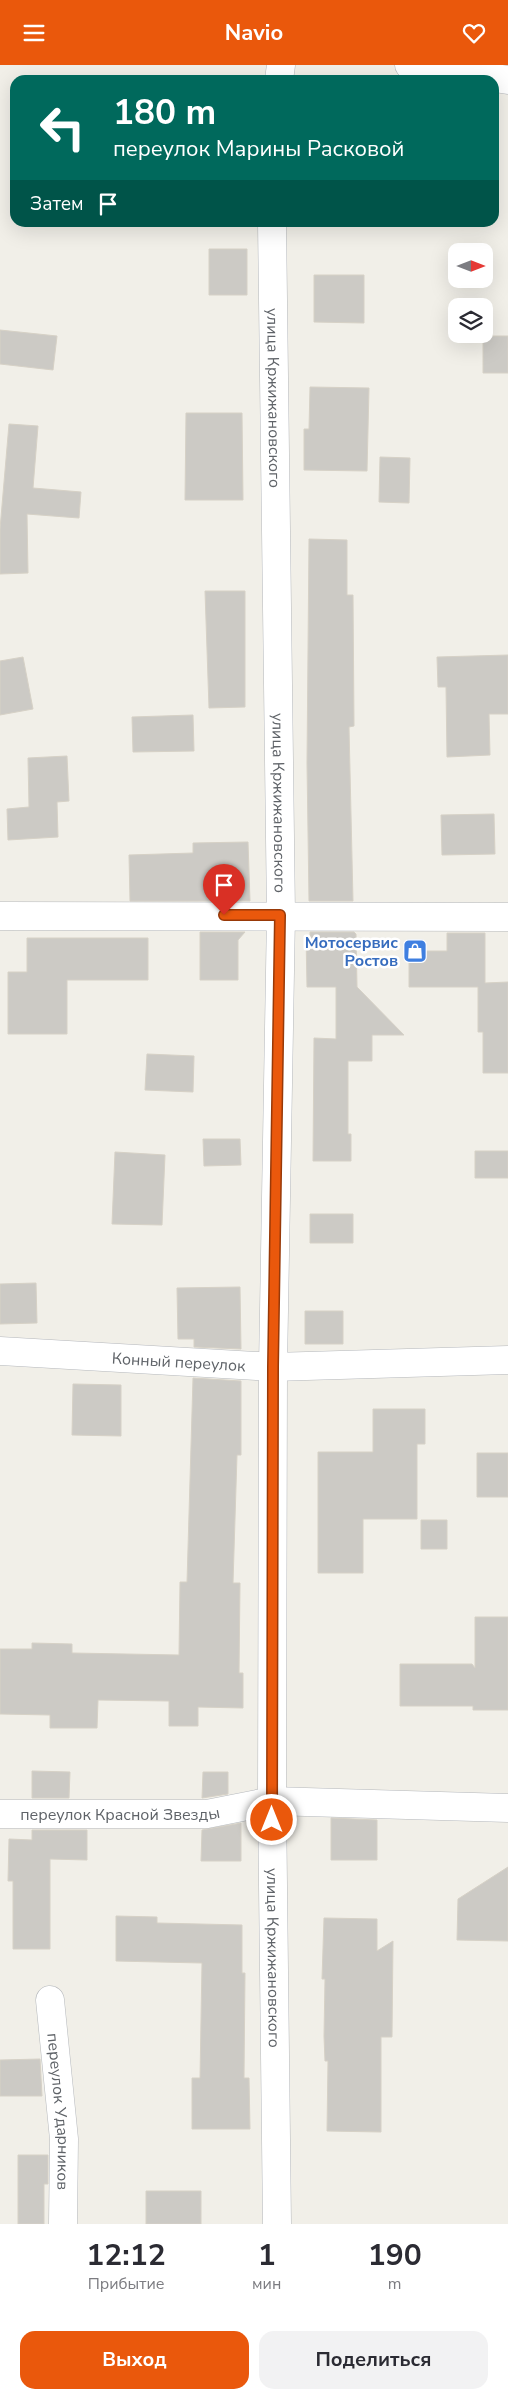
<!DOCTYPE html>
<html lang="ru">
<meta charset="utf-8">
<style>
:root{--surface:#fff;--page:#f2f2f3;--text:#2b2b33;--muted:#7c7c81;--accent:#ea580c}
body{margin:0;font-family:"Nunito Sans",sans-serif;background:var(--page);color:var(--text);height:100vh;display:flex;flex-direction:column;font-size:19px;white-space:nowrap}
*{box-sizing:border-box;margin:0}
p{font-size:16px;color:var(--muted)}
.icon{flex:none;width:28px;height:28px;fill:none;stroke:currentColor;stroke-width:2;stroke-linecap:round;stroke-linejoin:round}
.map{position:relative;height:2159px;overflow:hidden}
.sheet{display:flex;flex-direction:column;background:var(--surface);flex:1}
.sheet>*{flex:none}
.hud{position:absolute;left:10px;top:10px;width:489px;height:152px;border-radius:15px;box-shadow:0 5px 20px #0002;background:#00695c;color:#fff;overflow:hidden}
.needle{width:32px;rotate:90deg}
.controls{position:absolute;left:448px;top:178px;display:grid;gap:10px}
.controls a{display:grid;place-items:center;width:45px;height:45px;border-radius:10px;background:var(--surface);box-shadow:0 5px 20px #0002;font-size:25px}
.pin{position:absolute;display:grid;place-items:center;width:42px;height:42px;color:#fff;margin:-51px -21px;border-radius:50% 50% 50% 0;rotate:-45deg;box-shadow:0 0 5px #0007}
.pin .icon{rotate:45deg}
.me{position:absolute;width:55px;margin:-28px;rotate:0deg;stroke-linejoin:round;filter:drop-shadow(0 0 4px #0008)}
.turn{display:flex;align-items:center;gap:18px;height:105px;padding:0 20px;font-size:22px}
.turn .icon{width:65px;height:65px;stroke-width:2.5}
.turn b{display:block;font-size:35px;line-height:42px}
.then{display:flex;align-items:center;height:48px;padding:0 20px;background:#0003;gap:10px;font-size:19px}
.eta{display:flex;justify-content:space-evenly;align-items:center;height:85px;text-align:center}
.eta b{font-size:30px;font-weight:700;line-height:35px}
.cta{display:flex;gap:10px;margin-top:auto;padding:10px 20px}
.cta a{flex:1;height:58px;border-radius:15px;background:var(--accent);color:#fff;font-size:20px;font-weight:700;line-height:58px;text-align:center}
.cta a+a{background:var(--page);color:var(--text)}
header{display:flex;justify-content:space-between;align-items:center;height:65px;padding:0 20px;background:var(--accent);color:#fff;font-size:22px;font-weight:700}
.map>svg:first-child{display:block}
.building{fill:#cccac5;stroke:#d6d1c6}
.lines{fill:none;stroke-linecap:round;stroke-linejoin:round}
.street-casing{stroke:#b5b8bc;stroke-width:29}
.street{stroke:#fff;stroke-width:28}
.route-casing{stroke:#983908;stroke-width:12}
.route{stroke:#ea580c;stroke-width:9}
.labels{text-anchor:middle;stroke-width:5;stroke-linejoin:round;paint-order:stroke}
.street-label{font-size:16px;fill:#5f6368;stroke:#fff}
.shop-label{font-size:16px;font-weight:bold;fill:#366cbe;stroke:#fff;text-anchor:end}
</style>
<header><svg class="icon" aria-label="menu" viewBox="0 0 24 24"><path d="M4 6h16M4 12h16M4 18h16"/></svg>Navio<svg class="icon" aria-label="heart" viewBox="0 0 24 24"><path d="M12 20l-8-8c-3-5 5-10 8-4 3-6 11-1 8 4z"/></svg></header>
<div class="map">
<svg width="508" height="2159" viewBox="0 0 508 2159">
<rect width="100%" height="100%" fill="#f1efe8"/>
<path class="building" d="M209,184H247V230H209Z
M314,210H364V258L314,257Z
M0,265L57,271L53,305L0,299Z
M483,271H508V308H483Z
M310,322L369,323L367,406L304,405V364H309Z
M186,348H242L243,435H185Z
M9,359L38,361L33,423L81,427L79,453L27,449L28,508L0,509V464Z
M380,392L410,393L409,438L379,437Z
M309,474L347,475V530H353L354,661L349,662L353,836H309L307,698Z
M205,526H245V642L209,643Z
M508,590V649H489L490,690L447,692L446,622H438L437,592Z
M23,592L33,644L0,650V596Z
M193,650L194,686L133,687L132,652Z
M67,691L69,736L57,737L58,772L8,775L7,744L29,742L28,693Z
M494,749L495,789L442,790L441,750Z
M248,777L250,836H130L129,790L193,788V778Z
M200,867H245L238,875V915H200Z
M310,867H354L356,869L357,922L404,970H372V996H348V1069H351V1096H313L314,973L336,974V922H307L306,870L310,874Z
M447,868H485V918L508,917V1008H483V967H478V922H409V886H447Z
M27,873H148V915H67V969H8V907H27Z
M147,989L194,991L193,1027L145,1025Z
M203,1074H240L241,1100L204,1101Z
M475,1086H508V1113H475Z
M115,1087L165,1090L162,1160L112,1159Z
M310,1149H353V1178H310Z
M36,1218L37,1258L0,1259V1219Z
M240,1222L241,1284L194,1282V1274H178L177,1223Z
M305,1246H343V1279H305Z
M193,1313L241,1316V1390H237L233,1518H240L239,1608H243V1643L198,1642V1661H169V1636L98,1635L97,1663H50V1650L0,1649V1584H32V1578L72,1579V1588L179,1590L180,1517H187Z
M73,1319L121,1320V1371L72,1370Z
M373,1344H425V1379H417V1454H363V1508H318V1387H373Z
M477,1388H508V1432H477Z
M421,1455H447V1484H421Z
M475,1552H508V1645H473V1641H400V1599H472L475,1603Z
M32,1706L70,1707L69,1733H32Z
M203,1707H228V1729L202,1733Z
M331,1753L377,1755V1795H331Z
M241,1758V1796H201L202,1765Z
M32,1765H87V1795L50,1794V1884H13V1816H8L9,1774L32,1775Z
M508,1802V1876L457,1875L458,1834Z
M116,1851L157,1852V1858L242,1860V1908H245L244,2013H249L250,2064H192V2013H200L202,1898L116,1896Z
M324,1853L377,1854V1886L393,1876L392,1972H381V2067L327,2066L328,1996H325L324,1971L325,1914H322Z
M40,1994L42,2031H0V1995Z
M18,2090H48V2119H44V2159H18Z
M146,2126H201V2159H146Z"/>
<g class="lines">
<g class="street-casing">
<g id="street">
<path d="M409,0L508,15"/>
<path d="M279,15L281,0"/>
<path id="s1" d="M272,158L281,850L273,1302L272,1736L277,2159"/>
<path d="M0,851L508,852"/>
<path id="s2" d="M0,1286L273,1302L508,1295"/>
<path id="s3" d="M0,1749H207L272,1736L508,1743"/>
<path id="s4" d="M50,1935L64,2074L63,2159"/>
</g>
</g>
<use href="#street" class="street"/>
</g>
<g class="lines">
<g class="route-casing">
<path id="route" d="M224,850H280L273,1302L272,1755"/>
</g>
<use href="#route" class="route"/>
</g>
<defs>
<g id="shop-square" transform="scale(1.25)"><rect x="-9" y="-9" width="18" height="18" rx="4" fill="#3f7fe0" stroke="#fff"/><path d="M-5-2.5h2.3a2.7 3.5 0 0 1 5.4 0H5L5.5 6h-11ZM-1.5-2.5h3a1.5 2.3 0 0 0-3 0Z" fill="#fff"/></g>
</defs>
<g fill-rule="evenodd">
<use href="#shop-square" x="415" y="886"/>
</g>
<g class="labels">
<g class="street-label">
<text dy="6" stroke="none"><textPath href="#s1" startOffset="175">улица Кржижановского</textPath></text>
<text dy="6" stroke="none"><textPath href="#s1" startOffset="580">улица Кржижановского</textPath></text>
<text dy="6" stroke="none"><textPath href="#s2" startOffset="179">Конный переулок</textPath></text>
<text dy="6" stroke="none"><textPath href="#s3" startOffset="120">переулок Красной Звезды</textPath></text>
<text dy="6" stroke="none"><textPath href="#s1" startOffset="1735">улица Кржижановского</textPath></text>
<text dy="6" stroke="none"><textPath href="#s4" startOffset="112">переулок Ударников</textPath></text>
</g>
<g class="shop-label">
<text x="398" y="883">Мотосервис<tspan x="398" dy="18">Ростов</tspan></text>
</g>
</g>
</svg>
<div class="controls">
<a><svg class="needle" viewBox="-14 -14 28 28"><path d="M0-13l5 13h-10z" fill="#e53935"/><path d="M0 13l5-13h-10z" fill="#7c7c81"/></svg></a>
<a><svg class="icon" aria-label="layers" viewBox="0 0 24 24"><path d="M12 4l9 5-9 5-9-5zM3 14l9 5 9-5"/></svg></a>
</div>
<div class="pin" style="left:224px;top:850px;background:#d93025"><svg class="icon" aria-label="arrive" viewBox="0 0 24 24"><path d="M6 21V4h12l-3 4 3 4H6"/></svg></div>
<svg class="me" style="left:272px;top:1755px" viewBox="-20 -20 40 40"><circle r="17" fill="#ea580c" stroke="#fff" stroke-width="3"/><path d="M0-11L8 9 0 5-8 9z" fill="#fff"/></svg>
<div class="hud">
<div class="turn"><svg class="icon" aria-label="left" viewBox="0 0 24 24"><path d="M17 20v-9H6M10 6l-5 5 5 5"/></svg><div><b>180 m</b>переулок Марины Расковой</div></div>
<div class="then">Затем<svg class="icon" aria-label="arrive" viewBox="0 0 24 24"><path d="M6 21V4h12l-3 4 3 4H6"/></svg></div>
</div>
</div>
<section class="sheet">
<div class="eta">
<div><b>12:12</b><p>Прибытие</p></div>
<div><b>1</b><p>мин</p></div>
<div><b>190</b><p>m</p></div>
</div>
<div class="cta"><a>Выход</a><a>Поделиться</a></div>
</section>
